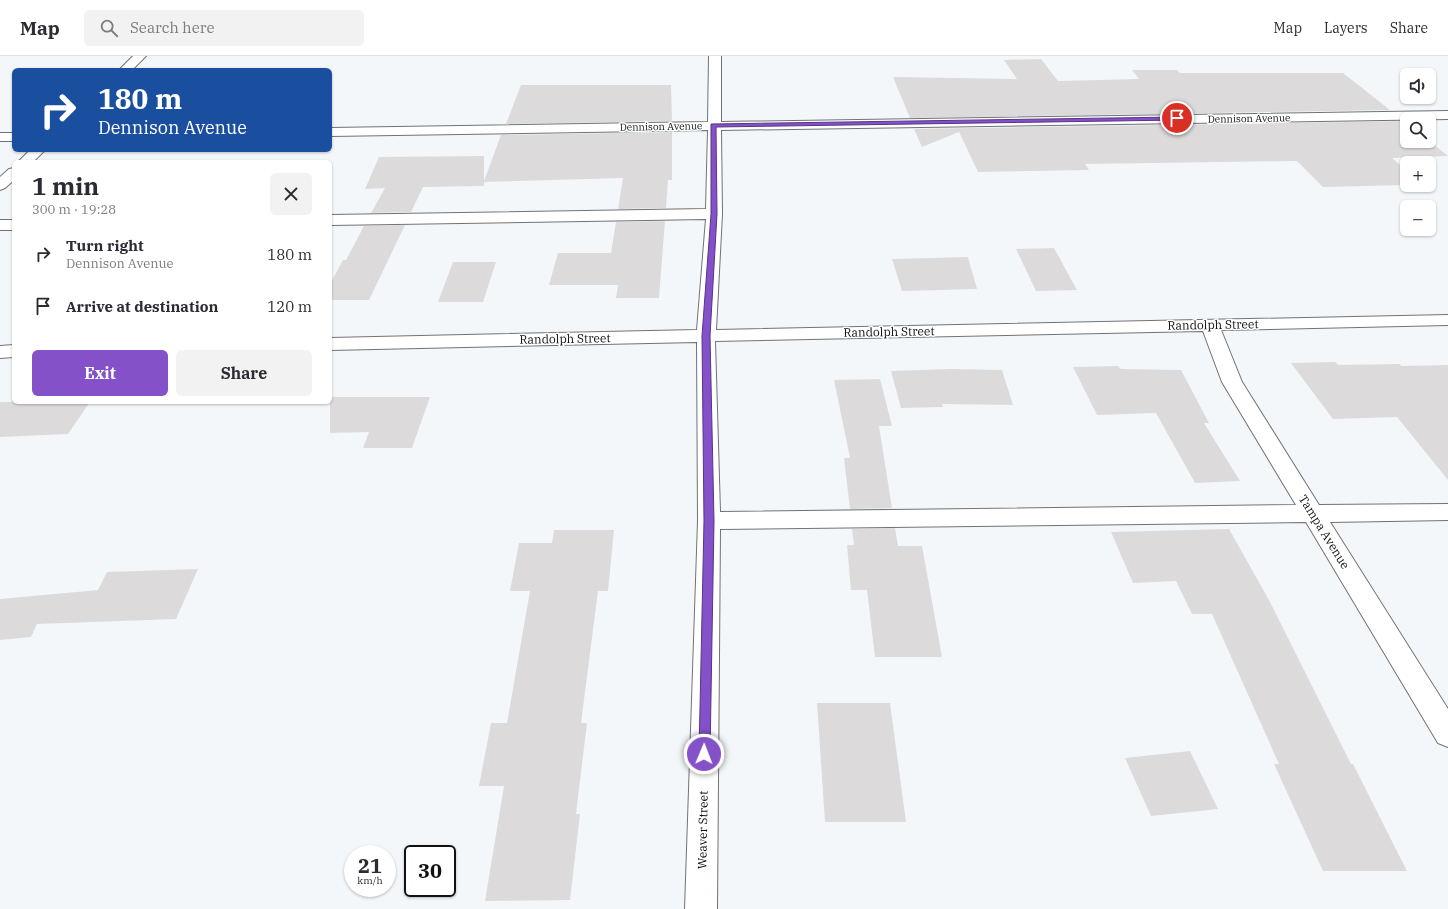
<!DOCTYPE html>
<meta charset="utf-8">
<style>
:root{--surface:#fff;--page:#f2f2f3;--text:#2b2b33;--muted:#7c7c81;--line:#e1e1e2;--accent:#8551c9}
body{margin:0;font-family:"IBM Plex Serif",serif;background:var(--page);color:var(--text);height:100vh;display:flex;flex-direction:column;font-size:15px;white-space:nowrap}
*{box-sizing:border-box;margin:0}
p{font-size:13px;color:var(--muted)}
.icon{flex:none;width:22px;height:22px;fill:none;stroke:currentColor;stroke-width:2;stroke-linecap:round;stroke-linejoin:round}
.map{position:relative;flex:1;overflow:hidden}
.panel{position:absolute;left:12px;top:104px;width:320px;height:244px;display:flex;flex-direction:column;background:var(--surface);border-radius:6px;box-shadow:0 1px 3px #0004}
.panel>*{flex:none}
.top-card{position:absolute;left:12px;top:12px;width:320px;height:84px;border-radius:6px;box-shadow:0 1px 3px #0004;background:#1a4fa0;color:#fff;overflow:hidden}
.buttons{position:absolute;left:1400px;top:12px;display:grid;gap:8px}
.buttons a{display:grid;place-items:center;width:36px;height:36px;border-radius:6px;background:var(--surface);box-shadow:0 1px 3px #0004;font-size:20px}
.speed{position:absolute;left:344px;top:789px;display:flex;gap:8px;font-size:20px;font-weight:700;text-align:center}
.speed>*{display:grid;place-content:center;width:52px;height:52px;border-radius:50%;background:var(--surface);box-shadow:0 1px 3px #0004;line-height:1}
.speed small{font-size:10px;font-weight:400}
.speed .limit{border:2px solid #111;border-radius:6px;background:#fff;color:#111}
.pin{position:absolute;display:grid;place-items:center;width:34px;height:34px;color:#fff;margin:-17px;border:2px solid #fff;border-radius:50%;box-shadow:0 1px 4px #0007}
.me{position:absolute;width:44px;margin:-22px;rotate:1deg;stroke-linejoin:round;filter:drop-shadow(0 0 3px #0008)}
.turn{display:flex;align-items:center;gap:14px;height:84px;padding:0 20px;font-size:18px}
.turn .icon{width:52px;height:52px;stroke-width:2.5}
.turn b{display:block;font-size:28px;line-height:34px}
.round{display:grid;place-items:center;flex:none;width:42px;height:42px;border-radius:6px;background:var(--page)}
.headline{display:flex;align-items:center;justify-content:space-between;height:68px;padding:0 20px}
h1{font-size:24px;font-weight:700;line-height:30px}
.action{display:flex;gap:8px;margin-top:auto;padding:8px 20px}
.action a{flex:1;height:46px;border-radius:6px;background:var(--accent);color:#fff;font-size:16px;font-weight:700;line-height:46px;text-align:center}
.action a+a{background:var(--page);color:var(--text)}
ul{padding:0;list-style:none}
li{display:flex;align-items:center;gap:12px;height:52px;padding:0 20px}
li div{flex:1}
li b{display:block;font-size:15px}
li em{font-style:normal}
header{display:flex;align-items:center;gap:24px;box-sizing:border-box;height:56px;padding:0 20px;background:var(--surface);border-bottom:1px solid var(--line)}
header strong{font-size:19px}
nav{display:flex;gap:22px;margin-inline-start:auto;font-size:14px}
.search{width:280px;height:36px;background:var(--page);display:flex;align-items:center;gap:10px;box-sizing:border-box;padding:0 14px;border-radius:6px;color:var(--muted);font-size:15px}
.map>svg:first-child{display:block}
.building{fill:#dddadc}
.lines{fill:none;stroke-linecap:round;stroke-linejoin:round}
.minor-casing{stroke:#707375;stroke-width:2}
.minor{fill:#fff;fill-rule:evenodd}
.route{fill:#8551c9;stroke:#563583}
.labels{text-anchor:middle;stroke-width:3;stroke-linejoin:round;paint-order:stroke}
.far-street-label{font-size:10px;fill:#0e0f10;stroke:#fff}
.street-label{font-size:12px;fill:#0e0f10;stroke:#fff}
</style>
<header>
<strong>Map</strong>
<div class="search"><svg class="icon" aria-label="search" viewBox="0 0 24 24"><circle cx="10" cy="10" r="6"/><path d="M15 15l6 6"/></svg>Search here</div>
<nav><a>Map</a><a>Layers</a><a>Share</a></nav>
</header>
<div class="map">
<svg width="1448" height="853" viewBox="0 0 1448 853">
<rect width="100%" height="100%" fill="#f4f7fa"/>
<path class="building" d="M1041,3L1058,25L1139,23L1132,14H1177L1180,17H1343L1390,54L910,62L893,21L1017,23L1004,4Z
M521,29H671L672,65L506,68Z
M1404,65L1407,68V85H1429L1448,100L1392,102L1407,115V129L1323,131L1297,105L1085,108L1089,114L978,116L959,76L922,91L914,73Z
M672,76V124H668L666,152L618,153L623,122L484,126V130L423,131L411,156L371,157L385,132L365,133L379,101L484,100V125L501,79Z
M665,165L659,242H616L618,229H549L558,197H611L616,166Z
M405,169L369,244H330V228L343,204H346L364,170Z
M1054,192L1077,234L1036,235L1016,193Z
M968,201L977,233L902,235L892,203Z
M453,206H496L483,246H438Z
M1335,306L1338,309L1400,308L1401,310L1448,309V424L1397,361L1333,363L1291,307Z
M1118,310L1121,313L1181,314L1209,367H1204L1240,425L1195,427L1156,357L1097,359L1073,311Z
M951,313L1002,314L1013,349L942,348L943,351L901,352L891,315Z
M880,323L892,370H879L892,452L850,453L844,402H850L834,324Z
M330,341H430L412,392H363L369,376L330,377Z
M0,346H90L68,378L0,381Z
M895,472L898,490H922L942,601H875L867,534H851L847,489H854L852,473Z
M1229,473L1269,544L1351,708H1353L1407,815H1323L1274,708H1279L1212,558H1192L1176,525L1133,527L1111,476Z
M554,474H614L608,535H598L581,667H587L576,758H580L570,844L485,845L504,730H479L491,667H507L530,535H510L519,487H552Z
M198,513L176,563L37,568L31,581L0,584V543L98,534L107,516Z
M817,647H890L906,766H825Z
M1190,695L1218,753L1151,760L1125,702Z"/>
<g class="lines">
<g class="minor-casing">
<path id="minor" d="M133,0H146L132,14H119Z
M709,0H721V66L1448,55V63L721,74L722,158L716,274L1448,259V269L1221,274L1242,326L1319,449L1448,448V464L1330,466L1448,653V691L1438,687L1306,466L720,473L717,853H685L698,465L697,286L330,294V282L697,274L706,163L330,169V159L706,153L708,74L330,80V72L708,66ZM1203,275L1222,326L1296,449L720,456L715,285Z
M0,77H14V85H0Z
M30,94H45L33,106H18Z
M14,112V124L5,132L0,134V121L9,113Z
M0,164H14V174H0Z
M14,289V301L0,302V290Z"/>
</g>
<use href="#minor" class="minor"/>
</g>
<path class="route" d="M1177,61L1179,62V64L716,71L717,158L710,280L714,465L710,698L709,702L704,703L700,702L699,698L704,465L702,280L711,158V68Z"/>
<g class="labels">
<g class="far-street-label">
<text transform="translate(1249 62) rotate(-1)" y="4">Dennison Avenue</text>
<text transform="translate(661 70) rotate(-1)" y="4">Dennison Avenue</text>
</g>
<g class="street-label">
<text transform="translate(1213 269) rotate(-1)" y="4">Randolph Street</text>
<text transform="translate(889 276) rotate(-1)" y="4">Randolph Street</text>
<text transform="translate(565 283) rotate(-1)" y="4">Randolph Street</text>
<text transform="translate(1324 476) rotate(58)" y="4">Tampa Avenue</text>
<text transform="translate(703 774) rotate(-89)" y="4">Weaver Street</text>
</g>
</g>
</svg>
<div class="buttons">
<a><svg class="icon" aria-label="sound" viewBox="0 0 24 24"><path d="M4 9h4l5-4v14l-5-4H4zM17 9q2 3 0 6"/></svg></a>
<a><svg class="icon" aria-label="search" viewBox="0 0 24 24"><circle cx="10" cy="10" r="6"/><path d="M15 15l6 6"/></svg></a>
<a>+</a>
<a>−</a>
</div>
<div class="speed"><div>21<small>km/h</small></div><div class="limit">30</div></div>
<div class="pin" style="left:1177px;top:62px;background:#d93025"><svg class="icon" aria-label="arrive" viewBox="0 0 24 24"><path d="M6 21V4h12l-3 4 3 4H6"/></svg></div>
<svg class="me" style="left:704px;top:698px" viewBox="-20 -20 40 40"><circle r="17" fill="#8551c9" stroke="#fff" stroke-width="3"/><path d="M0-11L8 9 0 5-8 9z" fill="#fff"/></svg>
<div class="top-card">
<div class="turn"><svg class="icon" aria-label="right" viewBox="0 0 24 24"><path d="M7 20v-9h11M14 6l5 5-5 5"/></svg><div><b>180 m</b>Dennison Avenue</div></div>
</div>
<section class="panel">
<div class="headline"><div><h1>1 min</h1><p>300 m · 19:28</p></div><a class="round"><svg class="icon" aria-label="close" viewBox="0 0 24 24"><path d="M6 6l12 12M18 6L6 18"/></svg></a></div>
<ul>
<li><svg class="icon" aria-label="right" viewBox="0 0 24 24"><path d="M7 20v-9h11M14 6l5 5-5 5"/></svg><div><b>Turn right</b><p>Dennison Avenue</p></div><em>180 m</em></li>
<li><svg class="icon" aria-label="arrive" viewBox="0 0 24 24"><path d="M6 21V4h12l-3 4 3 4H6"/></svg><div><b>Arrive at destination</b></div><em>120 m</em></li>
</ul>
<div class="action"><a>Exit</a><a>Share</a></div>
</section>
</div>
